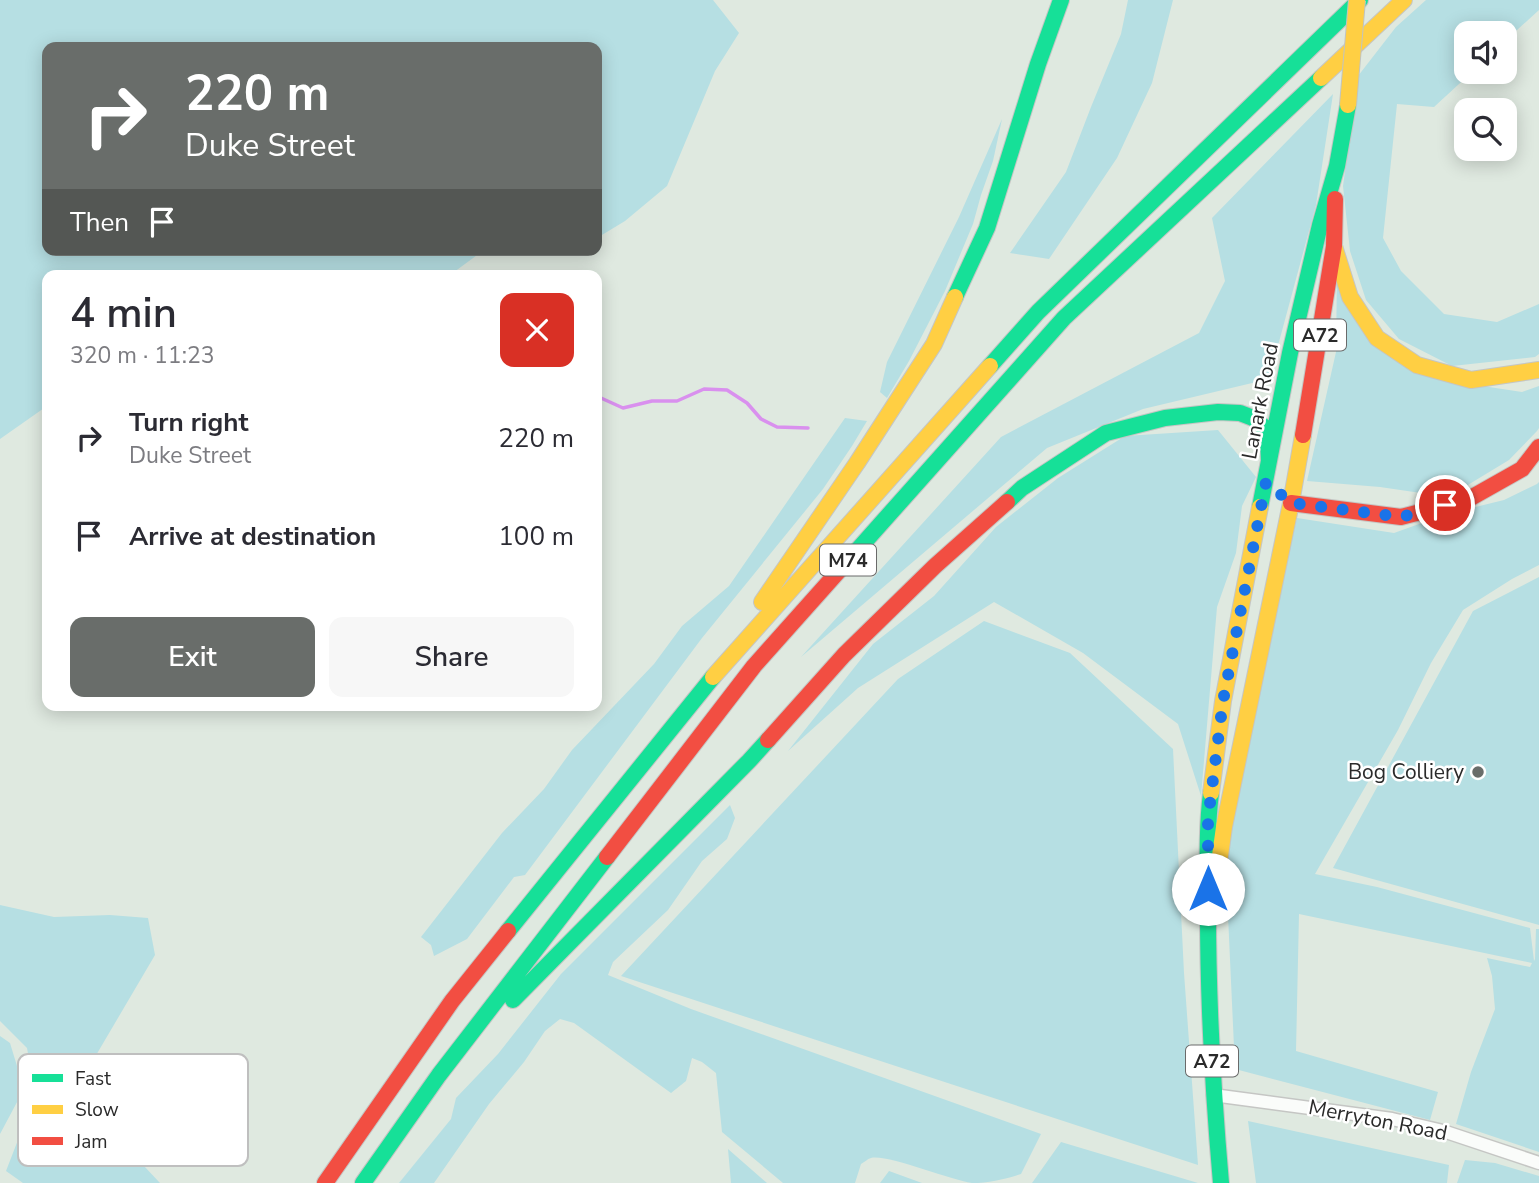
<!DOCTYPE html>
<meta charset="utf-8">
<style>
:root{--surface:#fff;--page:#f7f7f7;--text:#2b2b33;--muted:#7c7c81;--accent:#696d6a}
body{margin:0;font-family:"Nunito Sans",sans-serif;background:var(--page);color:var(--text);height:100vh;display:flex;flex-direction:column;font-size:26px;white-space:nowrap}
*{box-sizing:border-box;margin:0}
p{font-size:23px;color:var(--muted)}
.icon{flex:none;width:38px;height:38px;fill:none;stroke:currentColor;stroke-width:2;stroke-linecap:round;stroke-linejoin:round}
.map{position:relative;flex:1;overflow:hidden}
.details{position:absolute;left:42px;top:270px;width:560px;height:441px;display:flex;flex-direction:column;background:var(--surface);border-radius:14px;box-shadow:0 4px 18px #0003}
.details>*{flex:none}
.guide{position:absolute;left:42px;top:42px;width:560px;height:214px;border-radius:14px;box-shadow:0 4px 18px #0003;background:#696d6a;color:#fff;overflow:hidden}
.fabs{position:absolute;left:1454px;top:21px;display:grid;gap:14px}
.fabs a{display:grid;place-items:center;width:63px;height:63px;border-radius:14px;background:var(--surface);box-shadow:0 4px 18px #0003;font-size:35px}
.pin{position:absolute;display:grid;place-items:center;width:60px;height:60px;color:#fff;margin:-30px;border:4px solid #fff;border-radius:50%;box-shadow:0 2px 7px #0007}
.me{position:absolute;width:77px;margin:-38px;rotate:0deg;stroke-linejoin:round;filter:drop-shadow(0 0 5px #0008)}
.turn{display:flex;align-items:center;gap:24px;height:147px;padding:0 28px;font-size:32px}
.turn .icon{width:91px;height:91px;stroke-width:2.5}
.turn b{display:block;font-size:49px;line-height:60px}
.then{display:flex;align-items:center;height:66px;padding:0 28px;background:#0003;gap:14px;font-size:26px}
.round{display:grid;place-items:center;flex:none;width:74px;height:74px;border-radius:14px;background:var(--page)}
.summary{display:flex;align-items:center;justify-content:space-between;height:119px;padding:0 28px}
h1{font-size:42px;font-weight:600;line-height:52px}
.cta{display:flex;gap:14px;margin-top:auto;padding:14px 28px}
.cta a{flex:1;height:80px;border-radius:14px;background:var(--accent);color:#fff;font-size:28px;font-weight:600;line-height:80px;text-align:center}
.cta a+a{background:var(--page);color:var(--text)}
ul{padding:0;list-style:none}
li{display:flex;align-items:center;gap:21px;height:98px;padding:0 28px}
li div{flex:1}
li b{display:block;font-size:26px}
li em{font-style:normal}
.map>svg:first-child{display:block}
.green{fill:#b6dfe3}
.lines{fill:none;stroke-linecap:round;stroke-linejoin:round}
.stream{stroke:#d990ee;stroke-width:3.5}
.street-casing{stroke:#c5c6c4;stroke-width:15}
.fast-casing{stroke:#c5c6c4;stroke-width:18}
.slow-casing{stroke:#c5c6c4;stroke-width:18}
.jam-casing{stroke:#c5c6c4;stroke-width:18}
.street{stroke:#fafcfa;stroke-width:12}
.fast{stroke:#16e098;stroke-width:16}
.slow{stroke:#ffcf43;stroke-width:16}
.jam{stroke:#f24e42;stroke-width:16}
.slow-bridge-casing{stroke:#c1c4c1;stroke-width:18;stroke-linecap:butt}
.slow-bridge{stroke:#ffcf43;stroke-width:16}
.route{stroke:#1a73e8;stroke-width:12;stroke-dasharray:0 21.6}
.poi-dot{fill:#696d6a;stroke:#fff;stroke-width:2.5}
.labels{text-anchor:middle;stroke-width:5;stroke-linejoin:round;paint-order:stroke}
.shield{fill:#fff;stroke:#6a6a6a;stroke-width:2}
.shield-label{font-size:19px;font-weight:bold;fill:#2a2a2a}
.street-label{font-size:21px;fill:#2a2a2a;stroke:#fff}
.poi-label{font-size:21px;fill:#2a2a2a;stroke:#fff;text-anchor:end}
.key{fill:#fff;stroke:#bfbfbf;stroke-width:2}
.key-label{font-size:19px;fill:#2a2a2a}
</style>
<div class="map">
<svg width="1539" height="1183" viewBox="0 0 1539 1183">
<rect width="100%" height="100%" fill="#dfe9e0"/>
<path class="green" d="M0,0H713L739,33L715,71L667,186L625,221L597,238V47H47V250H484L450,275H47V406L0,439Z
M1128,0H1173L1152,83L1117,158L1049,259L1010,253L1066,172L1091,107L1121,34Z
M1426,0H1539V10L1505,41V33H1466V72H1472L1434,107L1397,104L1383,238L1401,271L1444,314L1497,322L1539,304V354L1535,357L1452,366L1399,339L1366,300L1350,251L1343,186L1358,76L1396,27Z
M1333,94L1316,205L1269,379L1143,409L1047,448L801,657L1001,437L1199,333L1225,281L1212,218Z
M1002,119L993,161L981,195L973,224L945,291L909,361L887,398L880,392L887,362L959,217Z
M1337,271L1371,339L1443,380L1522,392L1539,386V428L1537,431L1509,460L1448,497L1380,487L1307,481L1336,352Z
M845,418L867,421L852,446L823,489L702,638L525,875L514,877L467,939L434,956L431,945L421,937L502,833L544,789L572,750L654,664L682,626L729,586Z
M1218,430L1256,477L1242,506L1236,553L1217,607L1199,820L1201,796L1178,724L1083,653L994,602L858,688L788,751L873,644L934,596L996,527L1058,478L1125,436Z
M1539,482V565L1512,579L1463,610L1431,663L1398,730L1315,874L1377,887L1530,928L1534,961L1535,959L1536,929H1539V1152L1456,1124L1471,1072L1495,1009L1492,976L1487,958L1530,967L1532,963L1299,914L1296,1051L1438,1092L1430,1120L1235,1069L1224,827L1297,518L1394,533L1447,514L1504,500L1537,484Z
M1539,577V925L1333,868L1473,611Z
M984,621L1070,653L1173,749L1184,973L1198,1165L621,976L898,679Z
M730,805L735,818L727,839L702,861L668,910L613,962L608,975L691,1009L1041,1134L1021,1174C1005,1179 989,1183 972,1183C950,1180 887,1154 871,1158C867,1159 865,1162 861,1164L855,1183H783L722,1132L716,1073L702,1062L692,1058L686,1081L671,1093L574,1023L560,1019L545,1031L524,1062L489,1104L434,1183H399L451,1119L456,1098L498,1054L561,974Z
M0,905L54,917L110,915L148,918L155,955L85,1074L96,1107L128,1149L160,1183H23L6,1171L23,1127L34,1087L27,1048L0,1021Z
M0,1036L10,1043L24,1089L0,1134Z
M1248,1121L1449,1165L1447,1183H1256Z
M1061,1142L1198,1183H1032Z
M728,1149L767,1183H731Z
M1465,1160L1495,1163L1539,1176V1183H1457Z
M889,1171L922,1183H880Z"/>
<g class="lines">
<path class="stream" d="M597,398H601L623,408L652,401H677L704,389L727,390L747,403L761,419L777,427L808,428"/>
<g class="street-casing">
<path id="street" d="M1213,1095L1392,1119L1443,1131L1539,1163"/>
</g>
<g class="fast-casing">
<path id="fast" d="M955,297L987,228L1038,64L1061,0
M990,366L1038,312L1360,0
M1007,502L1022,488L1106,433L1165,418L1218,412L1240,413L1253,418L1263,426L1268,440L1269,461
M1260,507L1290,353L1320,225L1337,166L1348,105
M853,555L1064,318L1321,78
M1211,793C1206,832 1208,872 1208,911C1208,1002 1213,1092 1221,1183
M508,931L713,677
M513,1000L749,761L768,740
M363,1183L439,1075L607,857"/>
</g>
<g class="slow-casing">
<path id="slow" d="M1321,78L1404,0
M1334,246L1350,297L1377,338L1417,365L1471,380L1539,370
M762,602L857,463L934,344L955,297
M713,677L990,366
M1211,793L1223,701L1260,507
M1219,863L1224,827L1291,503L1303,435"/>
</g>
<g class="jam-casing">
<path id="jam" d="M1303,435L1334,246L1335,199
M1291,503L1401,517L1467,500L1522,469L1539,447
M768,740L844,655L935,566L1007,502
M607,857L754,666L853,555
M325,1183L452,1001L508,931"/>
</g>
<use href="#street" class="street"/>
<use href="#fast" class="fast"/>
<use href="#slow" class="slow"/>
<use href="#jam" class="jam"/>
<g class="slow-bridge-casing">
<path id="slow-bridge" d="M1348,105L1357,0"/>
</g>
<use href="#slow-bridge" class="slow-bridge"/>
</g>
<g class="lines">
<path class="route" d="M1208,889V819L1223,701L1266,482L1291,503L1401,517L1445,505"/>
</g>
<circle class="poi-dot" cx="1478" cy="772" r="7"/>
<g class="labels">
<g class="shield">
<rect x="1294" y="319.5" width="52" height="31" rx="5"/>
<rect x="820" y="544.5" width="56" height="31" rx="5"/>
<rect x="1186" y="1045.5" width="52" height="31" rx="5"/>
</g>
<g class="shield-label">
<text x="1320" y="342">A72</text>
<text x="848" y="567">M74</text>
<text x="1212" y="1068">A72</text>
</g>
<g class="street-label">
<text transform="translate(1260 401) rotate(-79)" y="7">Lanark Road</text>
<text transform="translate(1378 1120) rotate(11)" y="7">Merryton Road</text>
</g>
<g class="poi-label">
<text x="1464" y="779">Bog Colliery</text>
</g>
</g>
<rect x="18" y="1054" width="230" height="112" rx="10" class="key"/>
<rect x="32" y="1074" width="31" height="8" fill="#16e098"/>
<rect x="32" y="1105" width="31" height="9" fill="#ffcf43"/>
<rect x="32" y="1137" width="31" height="8" fill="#f24e42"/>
<g class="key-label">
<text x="75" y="1085">Fast</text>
<text x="75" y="1116">Slow</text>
<text x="75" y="1148">Jam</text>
</g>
</svg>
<div class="fabs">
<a><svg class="icon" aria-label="sound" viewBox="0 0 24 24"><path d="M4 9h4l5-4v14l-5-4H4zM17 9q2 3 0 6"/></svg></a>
<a><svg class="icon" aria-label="search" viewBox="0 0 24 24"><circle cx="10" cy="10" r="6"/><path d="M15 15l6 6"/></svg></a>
</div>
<div class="pin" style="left:1445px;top:505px;background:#d93025"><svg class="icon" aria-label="arrive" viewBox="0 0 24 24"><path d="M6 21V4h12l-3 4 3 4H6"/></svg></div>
<svg class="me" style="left:1208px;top:889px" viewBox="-20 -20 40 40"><circle r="19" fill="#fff"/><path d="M0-13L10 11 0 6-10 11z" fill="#1a73e8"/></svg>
<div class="guide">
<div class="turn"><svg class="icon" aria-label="right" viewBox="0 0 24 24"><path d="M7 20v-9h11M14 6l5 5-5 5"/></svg><div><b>220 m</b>Duke Street</div></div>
<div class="then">Then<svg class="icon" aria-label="arrive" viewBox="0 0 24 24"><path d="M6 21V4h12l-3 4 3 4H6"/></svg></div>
</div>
<section class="details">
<div class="summary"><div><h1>4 min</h1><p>320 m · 11:23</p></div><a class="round" style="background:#d93025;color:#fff"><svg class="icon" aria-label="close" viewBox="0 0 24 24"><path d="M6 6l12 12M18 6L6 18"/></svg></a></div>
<ul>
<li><svg class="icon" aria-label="right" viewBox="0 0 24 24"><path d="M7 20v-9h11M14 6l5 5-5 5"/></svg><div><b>Turn right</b><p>Duke Street</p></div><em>220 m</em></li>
<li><svg class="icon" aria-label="arrive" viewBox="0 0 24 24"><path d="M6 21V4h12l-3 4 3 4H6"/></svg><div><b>Arrive at destination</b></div><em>100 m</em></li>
</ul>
<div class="cta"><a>Exit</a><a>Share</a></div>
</section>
</div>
